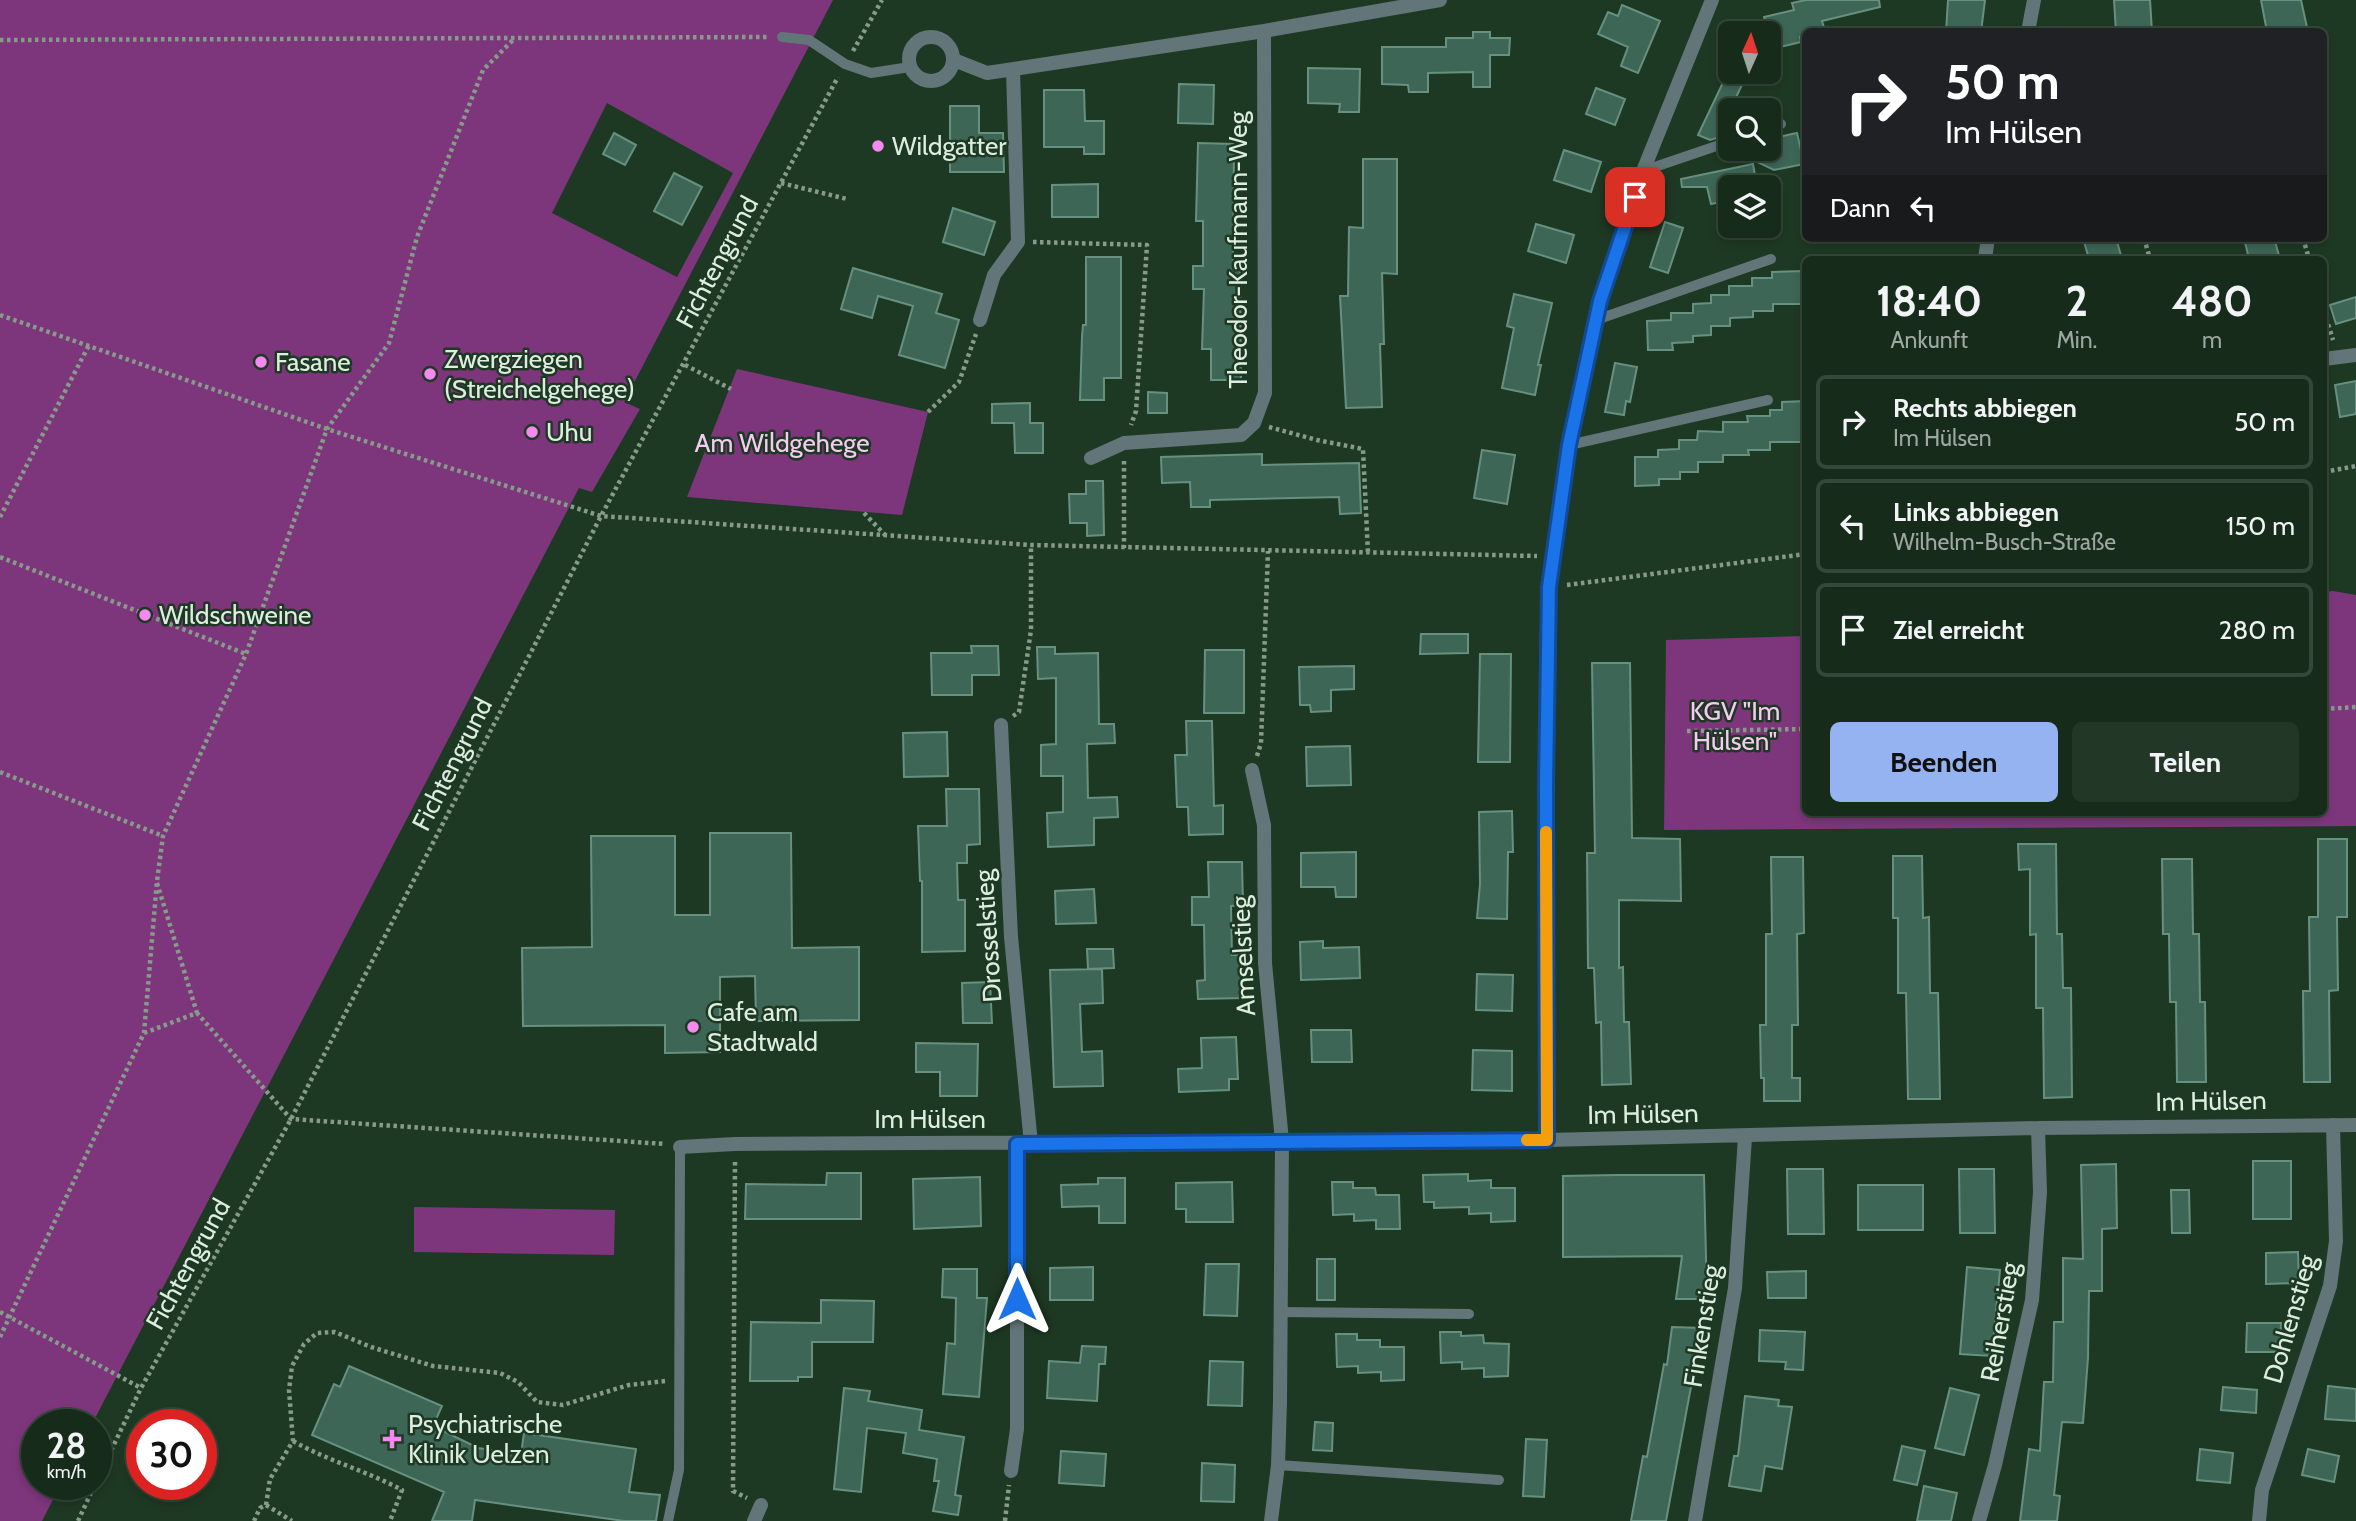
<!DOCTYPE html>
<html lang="de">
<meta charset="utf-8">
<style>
:root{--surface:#162b1a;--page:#233727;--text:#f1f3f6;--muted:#9ea7a2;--line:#354739;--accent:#95b2f1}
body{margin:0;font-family:Cabin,sans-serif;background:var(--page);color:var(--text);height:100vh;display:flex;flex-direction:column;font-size:26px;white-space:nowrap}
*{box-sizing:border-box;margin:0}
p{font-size:23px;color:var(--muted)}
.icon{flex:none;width:38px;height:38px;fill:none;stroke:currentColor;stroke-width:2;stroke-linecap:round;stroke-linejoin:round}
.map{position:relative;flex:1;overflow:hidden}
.side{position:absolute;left:1802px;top:256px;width:525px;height:560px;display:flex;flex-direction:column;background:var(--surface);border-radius:10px;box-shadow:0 4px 10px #0003,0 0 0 2px var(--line)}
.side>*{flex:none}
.banner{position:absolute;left:1802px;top:28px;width:525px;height:214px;border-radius:10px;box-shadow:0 4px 10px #0003,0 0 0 2px var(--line);background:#202124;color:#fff;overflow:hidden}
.needle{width:46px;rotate:3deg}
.controls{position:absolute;left:1718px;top:21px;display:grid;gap:14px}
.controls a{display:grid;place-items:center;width:63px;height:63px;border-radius:10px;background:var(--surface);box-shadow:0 4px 10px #0003,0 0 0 2px var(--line);font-size:35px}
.speed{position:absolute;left:21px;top:1409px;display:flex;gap:14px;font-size:35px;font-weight:700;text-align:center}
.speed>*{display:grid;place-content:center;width:91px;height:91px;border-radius:50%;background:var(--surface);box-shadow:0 4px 10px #0003,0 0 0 2px var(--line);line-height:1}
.speed small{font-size:18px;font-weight:400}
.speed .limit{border:10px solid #d22;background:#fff;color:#111}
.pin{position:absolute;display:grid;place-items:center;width:60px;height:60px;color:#fff;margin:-30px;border-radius:14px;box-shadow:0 4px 10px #0006}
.me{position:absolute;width:77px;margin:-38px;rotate:0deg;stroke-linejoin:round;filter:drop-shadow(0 0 5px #0008)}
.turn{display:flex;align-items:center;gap:24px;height:147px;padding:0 28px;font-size:32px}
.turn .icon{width:91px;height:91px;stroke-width:2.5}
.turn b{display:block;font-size:49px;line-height:60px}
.then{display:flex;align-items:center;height:66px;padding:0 28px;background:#0003;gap:14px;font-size:26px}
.eta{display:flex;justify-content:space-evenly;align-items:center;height:119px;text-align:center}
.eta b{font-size:42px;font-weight:800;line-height:49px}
.button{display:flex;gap:14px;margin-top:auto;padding:14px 28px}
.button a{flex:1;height:80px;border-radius:10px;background:var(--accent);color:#111;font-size:28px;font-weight:800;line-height:80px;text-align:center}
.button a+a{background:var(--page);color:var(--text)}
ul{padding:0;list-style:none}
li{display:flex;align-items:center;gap:21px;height:94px;margin:0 14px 10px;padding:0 14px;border:4px solid var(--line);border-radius:10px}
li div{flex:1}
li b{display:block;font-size:26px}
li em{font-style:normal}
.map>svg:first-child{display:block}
.green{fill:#7d367b;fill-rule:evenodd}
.building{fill:#3d6657;stroke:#669080;stroke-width:2}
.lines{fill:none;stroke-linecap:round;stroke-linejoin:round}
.path{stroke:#869b8a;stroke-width:4.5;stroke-dasharray:3.5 3.5;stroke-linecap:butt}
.service{stroke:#627578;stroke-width:10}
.minor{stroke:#627578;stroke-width:14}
.route-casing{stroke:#114b97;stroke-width:18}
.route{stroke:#1a73e8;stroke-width:12}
.slow{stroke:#f59e0b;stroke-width:12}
.poi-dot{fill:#f489f0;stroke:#1e3923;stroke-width:2.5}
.labels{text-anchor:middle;stroke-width:5;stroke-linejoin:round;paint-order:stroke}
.poi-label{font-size:26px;fill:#ddeddf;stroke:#1e3923;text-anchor:start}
.street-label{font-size:26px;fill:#ddeddf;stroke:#1e3923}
.park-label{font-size:26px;fill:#f6cbf2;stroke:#1e3923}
</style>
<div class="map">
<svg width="2356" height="1521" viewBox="0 0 2356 1521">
<rect width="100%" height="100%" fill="#1e3923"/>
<path class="green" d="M0,0H833L624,402L640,409L592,492L579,488L92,1424H37V1484H61L42,1521H0ZM607,103L733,173L677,277L552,213Z
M737,369L928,412L902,515L687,497Z
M2333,591L2356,595V826L1664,830L1666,640L1806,636V812H2324V592Z
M414,1207L615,1210L614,1255L414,1252Z"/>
<path class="building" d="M1806,0H1879L1880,7L1822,21L1825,31L1806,32V35L1800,37L1801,42L1772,49L1764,17L1794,10L1792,3Z
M1948,0H1985L1981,32H1946Z
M2114,0H2150L2152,32H2116Z
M2261,0H2301L2308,32H2267Z
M1622,5L1660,21L1638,73L1621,66L1628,47L1598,34L1608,12L1618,16Z
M1473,32H1490V38H1510L1509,55H1490V87H1473V72L1428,73V92H1409L1408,85L1382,84V47H1446V38H1473Z
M1308,68L1360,69L1359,112H1339L1340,104L1308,103Z
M1728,72H1748L1717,138L1710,140L1698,135Z
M1179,84L1214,85L1213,124L1178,123Z
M1596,88L1625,99L1615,125L1586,114Z
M1044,90H1084L1085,121H1104V154H1084V147H1044Z
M950,106H979V133H1003L1004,172H950Z
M614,133L636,145L625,165L603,154Z
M1797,133L1804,164L1774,170L1736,152L1769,149V146L1775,145L1773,138Z
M1198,143L1234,144L1233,265H1240L1241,380H1211V349H1202L1204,289H1193V266H1203V221H1196Z
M1564,150L1601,162L1591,192L1554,180Z
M1363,159H1397V274L1382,273L1384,344H1380L1382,407L1346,408L1340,296H1348L1349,227L1363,228Z
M1753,164L1757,187H1731V200L1711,204L1707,187H1682L1681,179Z
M674,173L702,187L682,225L654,211Z
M1098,184V217H1052V185Z
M953,208L995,222L984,255L943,242Z
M1665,222L1683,228L1668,273L1650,267Z
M1536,224L1574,235L1566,263L1528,251Z
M2083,238H2116L2122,259H2089Z
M2244,238H2274L2280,259H2249Z
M1086,257H1121V378H1104V400H1080L1082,336L1083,325H1086Z
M853,268L942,294L936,313L959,320L945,368L899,355L913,306L878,296L872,318L841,309Z
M1804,271V304H1773V311H1753V317L1730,318V326H1711V335L1693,336V342L1672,343L1673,350H1648L1647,321L1671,320V313H1693V304L1711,303V295H1729V286H1752V278H1772V272Z
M1514,294L1552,303L1538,365H1541L1535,395L1502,388L1514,328L1507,326Z
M2356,297V318L2336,324L2330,305Z
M1615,363L1637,367L1630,402L1626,401L1624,415L1605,412Z
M2356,381V414L2340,417L2335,385Z
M1148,392L1167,393V413H1148Z
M1806,401V442H1770V450H1748L1749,455H1723V462H1698V472H1680V479H1659V485L1635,486V457H1658V450L1679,449V440H1697L1698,431L1723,432V422H1748L1747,416H1770V410H1782V402Z
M1030,403V423H1043V453H1015L1014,423H992V404Z
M1482,450L1515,455L1507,504L1474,498Z
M1262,454V465L1359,463L1361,513L1340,514L1339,497L1210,500V507H1191L1190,482L1162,483L1161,457Z
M1086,481H1103L1104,535L1087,536V523H1070L1069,494H1086Z
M1421,634H1468V653L1420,654Z
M971,646H998L999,675H972V695H932L931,653H972Z
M1037,647H1055V654L1098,653L1099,724H1114L1115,743L1087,744L1088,798L1117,797L1118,817L1094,818V845L1048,847L1047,813L1063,812V776H1041V745L1056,744V678L1038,679Z
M1205,650H1244V713H1204Z
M1480,654H1511L1510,762H1478Z
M1592,663H1630L1632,838L1680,839L1681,901L1619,900V968L1623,967L1624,1022H1629L1631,1084L1602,1085L1601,1022L1596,1023L1594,968H1588L1587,853H1595Z
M1354,666V689L1331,690V711L1311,712L1310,705H1300L1299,667Z
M1186,721H1212L1214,806L1223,805V834L1189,835L1188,807H1177L1175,755H1187Z
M947,732L948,776L904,777L903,733Z
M1350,746L1351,785L1307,786L1306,747Z
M946,789H979L980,844L967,845V863H957L958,900H965V951L922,952V881H920L918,826H947Z
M1512,811L1513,852H1508L1507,919L1477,918L1480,884L1479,812Z
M710,833H791L792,948L859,947V1020L756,1021L755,976L720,977V1052L665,1053V1025L523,1026L522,948L592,947L591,836H675V915H710Z
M2318,839H2347V917H2337L2338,990L2329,991L2330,1082H2304L2303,991H2310L2309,917H2318Z
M2018,844H2056L2057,934H2062L2063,988H2071L2072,1097L2044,1098L2043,1008H2036V934L2030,935V869L2019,870Z
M1356,852V897H1336L1335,887H1301V853Z
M1893,856H1922L1923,918L1929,917L1930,993H1938L1940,1099H1908L1906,993H1898V918H1893Z
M1771,857H1803L1804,933L1797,934L1798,1025H1792V1078H1800V1101H1764V1078H1761L1760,1025H1766V934H1772Z
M2162,859H2192L2193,934H2199L2200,1002H2205L2206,1082H2177L2176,1002H2170L2169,934H2163Z
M1208,862H1242L1243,905L1231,906L1232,955H1242L1243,998L1198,999L1197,981L1205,980L1204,925H1192V897H1209Z
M1094,889L1096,923L1056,924L1055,891Z
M1323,941V948L1359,947L1360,978L1301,980L1300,942Z
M1087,949H1113L1114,968L1088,969Z
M1102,969L1103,1003L1080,1004L1082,1052L1102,1051L1103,1086L1054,1087L1050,970Z
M1477,974L1513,975L1512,1011L1476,1010Z
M990,982L992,1023H963L962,983Z
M1311,1030H1351L1352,1062H1312Z
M1236,1037L1238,1079H1229V1090L1179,1092L1178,1069L1202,1068L1201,1038Z
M916,1043L978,1044L977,1096H940V1072H916Z
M1473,1050L1512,1051V1091L1472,1090Z
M2253,1161H2291V1219H2253Z
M2116,1164L2117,1228L2102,1229V1291H2089L2088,1358L2083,1423L2062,1422L2054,1495L2060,1496L2057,1521H2020L2029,1449L2040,1451L2044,1382H2053L2054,1322H2063V1258L2083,1259L2081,1165Z
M1787,1169H1823L1824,1234H1788Z
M1959,1169H1994L1995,1233H1960Z
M827,1173H861V1219H745L746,1184L826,1185Z
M1468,1174V1181L1491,1180V1188H1515V1221L1491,1222V1213L1469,1214V1207L1434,1208V1202H1424L1423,1175Z
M1616,1175H1704L1707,1299H1676L1682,1256L1563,1257V1176Z
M980,1177L981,1226L914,1229L913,1179Z
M1098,1178H1125V1223H1099V1206L1062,1207L1061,1185L1098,1184Z
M1232,1182L1233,1222H1186V1209H1176V1183Z
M1332,1182H1353V1188H1375L1376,1195H1399L1400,1229H1376V1220L1354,1221V1214L1333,1215Z
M1858,1185H1923V1230H1858Z
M2171,1190H2189L2190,1233H2172Z
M2298,1252L2299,1283L2266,1284V1253Z
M1317,1259H1335V1300H1317Z
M1206,1264H1239L1237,1316L1204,1315Z
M1093,1267V1300H1050V1268Z
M1967,1267L2000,1270L1992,1356L1960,1354Z
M943,1269H977V1298H987L979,1397L943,1394L947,1343L955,1344L956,1298L942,1297Z
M1806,1271V1298H1768L1767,1272Z
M821,1300L874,1301L873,1342H812V1377H798V1381H750L751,1322L821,1323Z
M2247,1323H2281L2280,1352H2246Z
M1672,1327L1702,1328L1666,1521H1631L1643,1456L1647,1457L1664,1364L1667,1365Z
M1760,1330L1805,1332L1803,1370L1785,1369L1786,1362L1759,1361Z
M1440,1332H1461V1336L1483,1335L1484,1343L1509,1344L1508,1376L1484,1377V1368L1462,1369V1362L1441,1363Z
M1336,1334H1357V1340H1380V1347H1404V1380L1381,1381V1372L1358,1373V1366L1337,1367Z
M1082,1346L1106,1347L1105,1364H1099L1097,1401L1047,1398L1049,1361L1080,1363Z
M1210,1361L1243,1362L1242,1406L1208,1405Z
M349,1366L442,1406L433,1426L478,1448L521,1454L524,1433L636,1449L629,1492L660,1495L656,1521H624L475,1500L472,1521H432L444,1492L312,1435L334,1384L340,1387Z
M2328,1386L2356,1389V1421L2325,1419Z
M2223,1387L2257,1390L2256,1413L2221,1410Z
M844,1388L870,1391L868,1401L922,1410L919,1430L964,1437L955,1495L961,1496L958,1515L933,1511L939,1481H934L937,1459L903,1453L906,1433L867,1428L861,1492L834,1489Z
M1950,1388L1979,1395L1964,1455L1935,1448Z
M1745,1396L1779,1400L1778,1406L1792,1407L1782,1469L1765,1466L1761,1491L1729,1486L1734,1456H1738Z
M1315,1422L1333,1423L1332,1451L1313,1450Z
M1526,1439L1547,1440L1544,1497L1523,1496Z
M1902,1446L1925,1451L1917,1485L1894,1480Z
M2200,1449L2233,1453L2230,1483L2197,1480Z
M2308,1449L2339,1456L2334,1482L2302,1475Z
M1061,1451L1106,1454L1104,1486L1059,1483Z
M1202,1463L1235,1465L1234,1502L1201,1501Z
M1924,1486L1957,1493L1951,1521H1917Z"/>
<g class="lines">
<path class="path" d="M0,40L769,37
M853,51L882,0
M781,183L847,199
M2144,238L2150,259
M2303,238L2309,259
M1033,242L1147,245L1136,411L1131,425
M2324,311L2333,340
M0,315L327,429L601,516L1031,545L1537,556
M685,365L731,389
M928,412L959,382L976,334
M1269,427L1317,440L1363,449L1368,553
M1124,461V548
M2324,472L2356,466
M864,513L886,536
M0,517L89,345
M0,557L246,654
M1567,585L1806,554
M2324,709L2356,707
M1013,716L1019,712L1031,630V545
M1687,731L1806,729
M1257,756L1261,743L1268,551
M0,772L163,836
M157,883L197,1013
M144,1033L197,1013L291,1119L665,1144
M735,1162L733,1491L747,1498
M0,1312L141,1388
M0,1337L144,1033L157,881L163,836L246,654L327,429L389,343L417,237L483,70L514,39
M293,1441C328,1461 367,1471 402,1490L390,1521
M96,1482L141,1388L291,1119L601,516L838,77
M266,1505L292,1521
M78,1521L95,1484
M254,1521L260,1508L266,1505L270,1479L293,1441L289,1390L292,1366L304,1344L317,1333L335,1332L371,1347L433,1366L500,1373L518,1382L537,1402L563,1405L629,1385L666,1381
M1005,1521L1009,1485"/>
<path class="service" d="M782,37L809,40L845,64L871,73L910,67
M1769,128L1781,124
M1643,171L1731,141
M1596,320L1771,259
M1569,445L1768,400
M1282,1312L1469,1314
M1278,1465L1499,1480
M668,1521L679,1470L680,1147"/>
<path class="minor" d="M2028,32L2034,0
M909 59a22 22 0 1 1 44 0a22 22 0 1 1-44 0Z
M954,60L987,73L1264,31L1440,0
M1985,259L1988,238
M980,320L994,275L1018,242L1013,69
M2324,359L2356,355
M1091,458L1124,443L1241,435L1254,423L1265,393L1264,31
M1001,725L1011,937L1031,1144
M1252,770L1264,825L1265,963L1282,1141L1280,1402L1278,1465L1271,1521
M1547,1140L1546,784L1549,587L1569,445L1600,301L1643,171L1712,0
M680,1147L735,1144L1547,1140L2038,1128L2356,1125
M1011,1471L1017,1429V1144
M754,1521L761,1505
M1695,1521L1735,1288L1745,1137
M1979,1521L1995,1465L2032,1300L2040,1192L2038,1128
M2259,1521L2262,1490L2330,1286L2336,1241L2333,1125"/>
</g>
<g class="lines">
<g class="route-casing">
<path id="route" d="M1017,1299V1144L1547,1140L1546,784L1549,587L1569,445L1600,301L1635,197"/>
</g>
<use href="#route" class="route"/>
<path class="slow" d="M1527,1140H1547L1546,832"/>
</g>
<g class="poi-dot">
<circle cx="878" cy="146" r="7"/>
<circle cx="261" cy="362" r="7"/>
<circle cx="430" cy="374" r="7"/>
<circle cx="532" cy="432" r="7"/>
<circle cx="145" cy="615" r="7"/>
<circle cx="693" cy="1027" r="7"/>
<path d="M388.5 1428.5h7v7h7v7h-7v7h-7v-7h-7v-7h7z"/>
</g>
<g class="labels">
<g class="poi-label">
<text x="892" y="155">Wildgatter</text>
<text x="444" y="368">Zwergziegen<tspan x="444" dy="30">(Streichelgehege)</tspan></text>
<text x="275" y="371">Fasane</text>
<text x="546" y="441">Uhu</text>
<text x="159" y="624">Wildschweine</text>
<text x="707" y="1021">Cafe am<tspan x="707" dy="30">Stadtwald</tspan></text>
<text x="408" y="1433">Psychiatrische<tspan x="408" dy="30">Klinik Uelzen</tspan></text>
</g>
<g class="street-label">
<text transform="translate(1238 250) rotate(-90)" y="9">Theodor-Kaufmann-Weg</text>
<text transform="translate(717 262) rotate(-62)" y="9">Fichtengrund</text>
<text transform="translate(452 764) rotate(-63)" y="9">Fichtengrund</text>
<text transform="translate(988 936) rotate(-94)" y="9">Drosselstieg</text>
<text transform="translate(1243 956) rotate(-93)" y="9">Amselstieg</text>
<text transform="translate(2211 1101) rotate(-1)" y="9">Im Hülsen</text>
<text transform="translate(1643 1114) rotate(-1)" y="9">Im Hülsen</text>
<text x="930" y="1128">Im Hülsen</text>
<text transform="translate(188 1264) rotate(-61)" y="9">Fichtengrund</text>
<text transform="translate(2290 1319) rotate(-74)" y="9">Dohlenstieg</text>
<text transform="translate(2000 1322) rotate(-80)" y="9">Reiherstieg</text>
<text transform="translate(1702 1326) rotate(-81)" y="9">Finkenstieg</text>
</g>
<g class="park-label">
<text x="782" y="452">Am Wildgehege</text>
<text x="1735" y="720">KGV "Im<tspan x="1735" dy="30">Hülsen"</tspan></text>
</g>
</g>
</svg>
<div class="controls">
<a><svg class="needle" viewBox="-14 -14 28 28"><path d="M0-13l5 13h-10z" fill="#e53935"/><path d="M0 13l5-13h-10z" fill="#9ea7a2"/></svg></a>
<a><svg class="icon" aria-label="search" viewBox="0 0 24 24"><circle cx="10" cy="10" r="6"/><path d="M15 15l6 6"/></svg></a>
<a><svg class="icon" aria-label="layers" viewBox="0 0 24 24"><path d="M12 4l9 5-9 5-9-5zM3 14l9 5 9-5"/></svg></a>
</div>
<div class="speed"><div>28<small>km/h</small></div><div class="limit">30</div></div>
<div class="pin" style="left:1635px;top:197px;background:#d93025"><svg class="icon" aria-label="arrive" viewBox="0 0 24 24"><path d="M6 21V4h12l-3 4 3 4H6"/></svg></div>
<svg class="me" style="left:1017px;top:1299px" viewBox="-20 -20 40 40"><path d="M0-17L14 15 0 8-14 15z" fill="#1a73e8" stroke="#fff" stroke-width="4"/></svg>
<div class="banner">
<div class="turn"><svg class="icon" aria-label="right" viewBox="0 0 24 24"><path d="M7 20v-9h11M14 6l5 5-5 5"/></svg><div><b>50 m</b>Im Hülsen</div></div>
<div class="then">Dann<svg class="icon" aria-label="left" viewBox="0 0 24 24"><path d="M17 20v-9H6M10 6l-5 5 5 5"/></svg></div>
</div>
<section class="side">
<div class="eta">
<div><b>18:40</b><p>Ankunft</p></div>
<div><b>2</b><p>Min.</p></div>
<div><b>480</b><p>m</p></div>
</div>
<ul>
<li><svg class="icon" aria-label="right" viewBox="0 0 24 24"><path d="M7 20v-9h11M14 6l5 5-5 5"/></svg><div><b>Rechts abbiegen</b><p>Im Hülsen</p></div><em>50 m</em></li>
<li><svg class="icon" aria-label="left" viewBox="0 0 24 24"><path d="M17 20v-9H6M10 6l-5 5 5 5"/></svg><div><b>Links abbiegen</b><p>Wilhelm-Busch-Straße</p></div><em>150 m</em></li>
<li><svg class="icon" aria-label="arrive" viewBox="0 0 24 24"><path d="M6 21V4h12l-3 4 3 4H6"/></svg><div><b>Ziel erreicht</b></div><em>280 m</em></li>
</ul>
<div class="button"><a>Beenden</a><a>Teilen</a></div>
</section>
</div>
